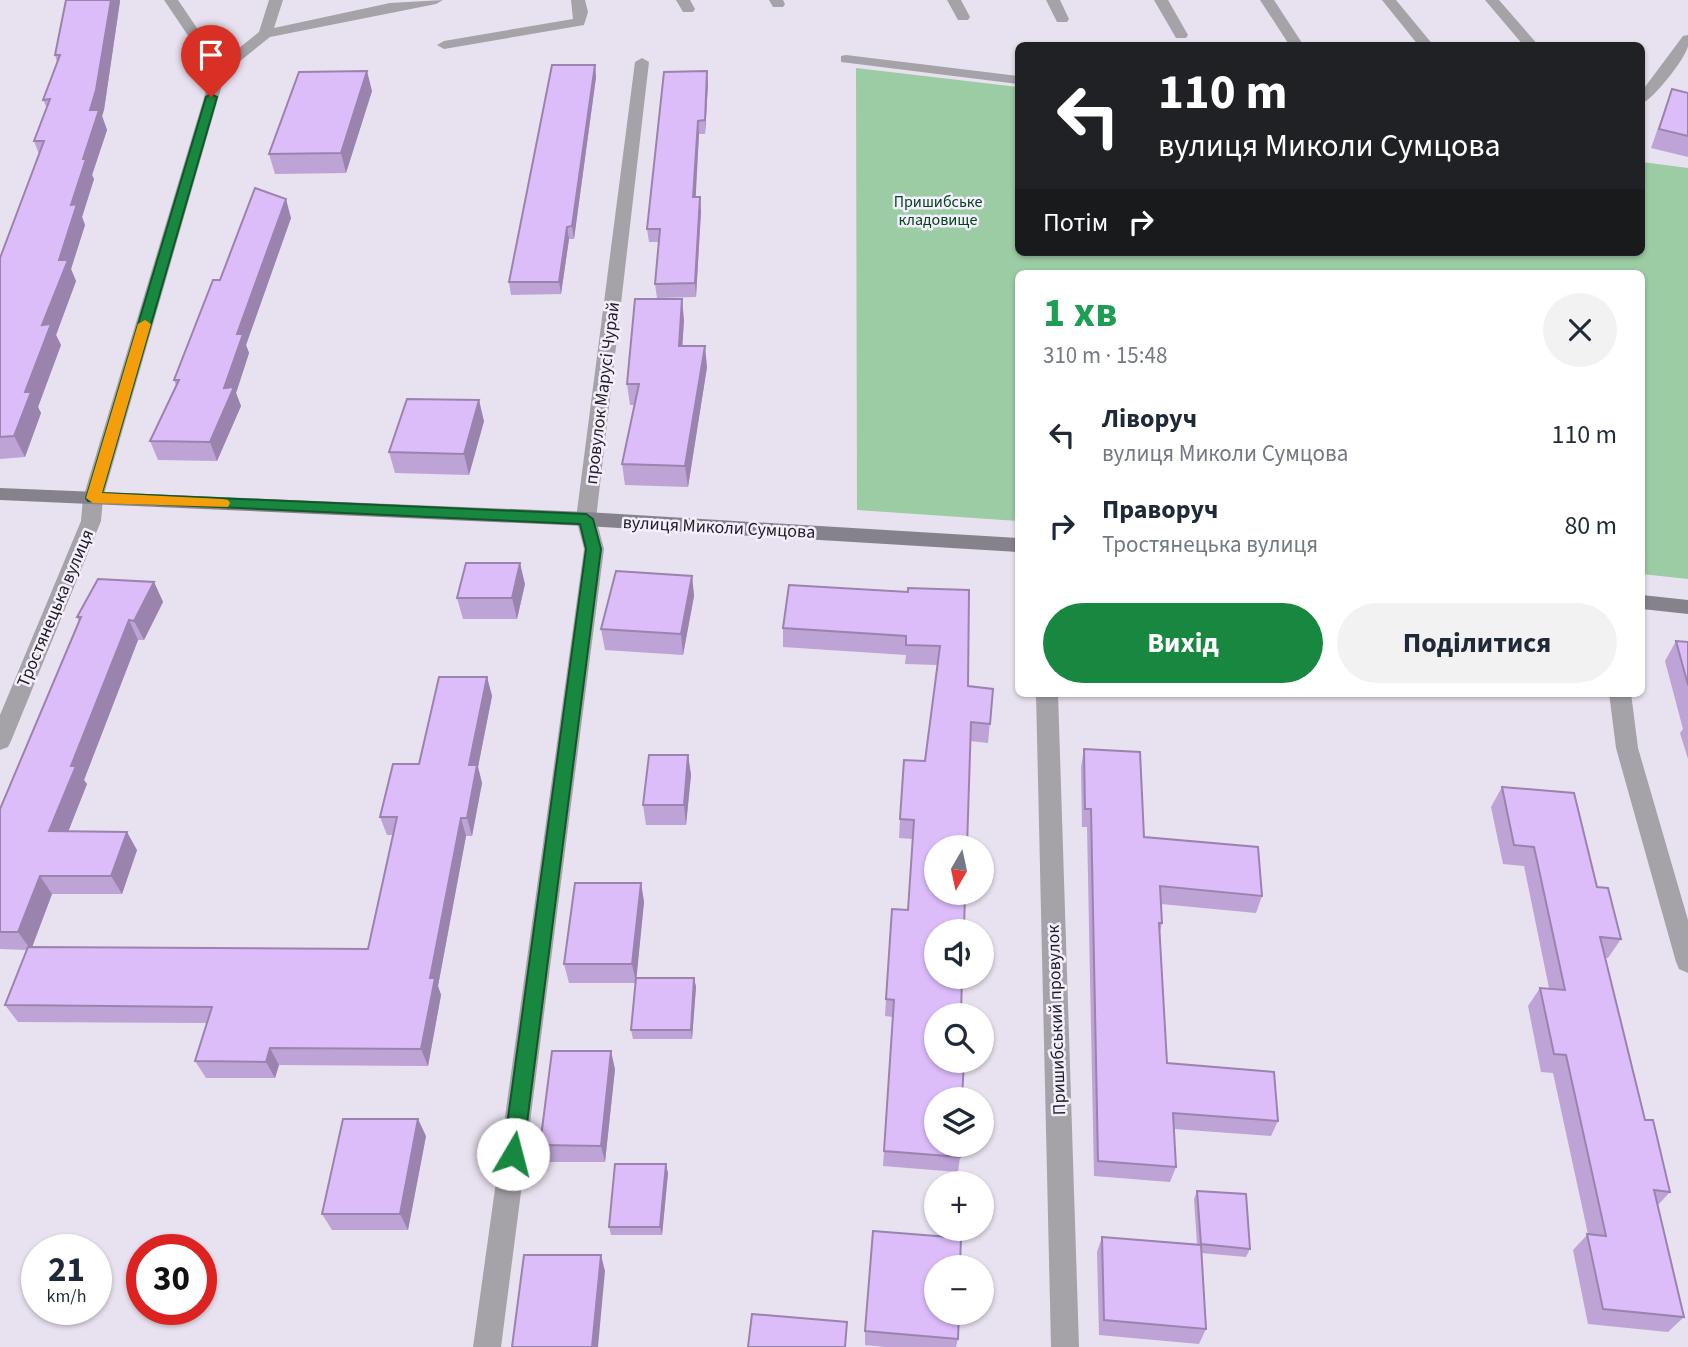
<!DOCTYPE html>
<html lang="uk">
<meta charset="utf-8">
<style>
:root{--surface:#fff;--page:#f2f2f3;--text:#1f2937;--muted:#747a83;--accent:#188841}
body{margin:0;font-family:"Source Sans 3",sans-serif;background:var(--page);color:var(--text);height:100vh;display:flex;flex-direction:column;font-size:26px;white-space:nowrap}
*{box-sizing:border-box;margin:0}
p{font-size:23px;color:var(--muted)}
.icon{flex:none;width:38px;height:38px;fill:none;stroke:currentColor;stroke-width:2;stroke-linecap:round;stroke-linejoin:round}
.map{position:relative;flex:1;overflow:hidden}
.details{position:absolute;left:1015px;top:270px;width:630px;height:427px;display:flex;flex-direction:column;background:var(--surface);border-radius:10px;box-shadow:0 2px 5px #0004}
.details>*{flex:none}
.banner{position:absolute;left:1015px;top:42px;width:630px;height:214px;border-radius:10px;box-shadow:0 2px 5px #0004;background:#202124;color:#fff;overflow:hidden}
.needle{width:46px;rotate:189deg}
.tools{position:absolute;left:924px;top:835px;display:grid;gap:14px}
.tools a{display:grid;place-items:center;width:70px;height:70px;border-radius:50%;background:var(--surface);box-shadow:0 2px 5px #0004;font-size:35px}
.speed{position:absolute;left:21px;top:1234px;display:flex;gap:14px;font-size:35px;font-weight:700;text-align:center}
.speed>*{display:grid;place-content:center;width:91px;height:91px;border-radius:50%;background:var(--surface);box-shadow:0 2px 5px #0004;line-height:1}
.speed small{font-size:18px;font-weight:400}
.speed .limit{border:10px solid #d22;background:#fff;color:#111}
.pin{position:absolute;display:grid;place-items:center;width:60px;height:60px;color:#fff;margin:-72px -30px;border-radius:50% 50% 50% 0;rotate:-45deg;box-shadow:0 0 7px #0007}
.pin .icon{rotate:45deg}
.me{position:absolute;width:77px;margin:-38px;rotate:8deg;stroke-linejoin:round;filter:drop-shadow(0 0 5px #0008)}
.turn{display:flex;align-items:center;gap:24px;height:147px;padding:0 28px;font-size:32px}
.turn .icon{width:91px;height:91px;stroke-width:2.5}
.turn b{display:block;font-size:49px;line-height:60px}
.then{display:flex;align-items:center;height:66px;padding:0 28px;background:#0003;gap:14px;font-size:26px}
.round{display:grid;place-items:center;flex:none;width:74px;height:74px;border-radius:37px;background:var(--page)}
.overview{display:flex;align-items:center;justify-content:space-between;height:119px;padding:0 28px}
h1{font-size:42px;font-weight:700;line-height:52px;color:#1e9e55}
.button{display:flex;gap:14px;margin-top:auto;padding:14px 28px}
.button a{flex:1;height:80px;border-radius:42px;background:var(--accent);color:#fff;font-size:28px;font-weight:700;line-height:80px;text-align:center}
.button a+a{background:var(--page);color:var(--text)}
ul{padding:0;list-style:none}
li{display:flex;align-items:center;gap:21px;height:91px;padding:0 28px}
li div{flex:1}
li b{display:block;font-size:26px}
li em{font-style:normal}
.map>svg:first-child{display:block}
.green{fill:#9bcca4}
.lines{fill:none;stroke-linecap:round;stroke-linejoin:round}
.lane{fill:#a5a2a8;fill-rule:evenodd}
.street{fill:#a5a2a8;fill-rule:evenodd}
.secondary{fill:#86828b;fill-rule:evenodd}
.wall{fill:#bda3d6}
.shaded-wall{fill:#9a84ae}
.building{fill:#dcbdf9;stroke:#9a84ae;stroke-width:2}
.route{fill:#188841;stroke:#10582a;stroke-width:2}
.slow{fill:#f59e0b}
.labels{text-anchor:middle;stroke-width:5;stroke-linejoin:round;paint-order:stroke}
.far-park-label{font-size:16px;fill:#02461c;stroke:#f5eefd}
.street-label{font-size:18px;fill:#201e23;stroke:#f5eefd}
</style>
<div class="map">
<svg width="1688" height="1347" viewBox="0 0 1688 1347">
<rect width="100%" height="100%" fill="#e8e1ef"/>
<path class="green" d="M856,68L1018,87V252H1642V162L1688,168V579L1642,574V273H1018V521L857,510Z"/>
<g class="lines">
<path class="lane" d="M269,0H283L274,28L390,3L443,0L436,4L270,37L224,74H214V68L259,32Z
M571,0H585L588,12L584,25L444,49L437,45L444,41L573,19Z
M676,0H690L695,9L693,12H683Z
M769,0H783L785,4L783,7H773Z
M947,0H961L970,17L968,20H958Z
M1046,0H1060L1069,19L1067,22H1057Z
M1154,0H1168L1188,35L1186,38H1176Z
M1260,0H1274L1304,46H1290Z
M1382,0H1396L1434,46H1419Z
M1485,0H1499L1539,46H1524Z
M846,55L1018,76V84L841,62V56Z"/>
<path class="street" d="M164,0H178L226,71L103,498L101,521L11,741L8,747L0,750V715L81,521L83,498L212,71Z
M1688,35C1688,39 1688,43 1688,46C1686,58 1652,101 1642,103V91L1683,36Z
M642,58L649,62L596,519L604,549L501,1347H473L584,549L576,519L635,62Z
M1036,693H1058L1079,1347H1051Z
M1609,693H1631L1638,748L1688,920V973L1679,969L1676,962L1616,748Z"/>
<path class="secondary" d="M0,488L586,512L1018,538V552L586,526L0,500Z
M1642,595L1688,600V614L1642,609Z"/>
</g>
<path class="wall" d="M120,1L104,110L102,116L107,130L92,175L94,179L82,217L85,225L71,269L76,281L56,335L61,345L38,407L41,413L25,457L0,459V258L39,154L34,141L47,108L43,100L57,62L55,55Z
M595,65L596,77L574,239H569L561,294L511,295L509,282Z
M708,84L705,134H699L695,197L701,211L696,297L657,298L655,284L659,242H649L647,229Z
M1672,89L1688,93V157L1651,148L1665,108Z
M372,91L346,173L275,174L269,154Z
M291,218L246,345L249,353L236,393L241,406L217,461L158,460L150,441L176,385L174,380L220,280Z
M684,320L682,346L707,367L688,487L625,485L622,464L634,405H630L627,384Z
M484,421L469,475L395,473L389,452Z
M692,576L694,596L683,655L605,650L601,629Z
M154,582L163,602L144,640H138L84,780L87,784L68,831L137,850L122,894H52L32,947L368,949L393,835H387L380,817L419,764L487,677L492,696L478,767L482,783L472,836H466L438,986L441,995L428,1066L279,1065L275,1078H206L195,1061L207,1023L18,1022L5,1005L27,950L0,949V810L79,622L77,617Z
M525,584L517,619H463L457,598Z
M908,592L968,686L993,689L988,743L970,741L936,1015L960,1157L958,1172L883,1166L893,1017L885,1016L886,999L908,910L913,839L899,838L900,819L925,761L937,665L905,664L906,655L783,647V628Z
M1676,641L1688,642V759L1680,733L1683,729L1665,661Z
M1510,693H1546L1545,696Z
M1084,749L1144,837L1262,896L1256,913L1161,904L1162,923L1160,932L1167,1063L1278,1121L1271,1136L1174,1129L1176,1167L1170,1182L1094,1176L1087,827H1082L1081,767Z
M688,755L691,775L686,825H646L643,805Z
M1502,787L1597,887L1621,939L1608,958H1605L1645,1120L1670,1192L1657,1206L1684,1317L1668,1332L1588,1324L1573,1250L1588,1234L1553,1073L1541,1072L1528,1006L1540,988H1549L1524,866L1503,864L1491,807Z
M641,883L644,902L636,978H694L696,987L692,1039H633L631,1030L636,983H569L564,964Z
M615,1069L605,1162H545L540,1145Z
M426,1136L408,1230H332L322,1214Z
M668,1173L662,1235H611L609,1227Z
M1197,1191L1250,1249L1246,1257L1201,1253L1206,1329L1199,1344L1099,1335L1097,1252L1102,1237L1197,1244L1194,1199Z
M865,1331L958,1339L956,1347H885L865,1345Z"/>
<path class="shaded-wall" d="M111,0H120V1L104,110L102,116L107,130L92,175L94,179L82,217L85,225L71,269L76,281L56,335L61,345L38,407L41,413L25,457L14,436L83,159L90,110Z
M595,65L596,77L574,239L572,226Z
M367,71L372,91L346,173L341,153Z
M707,71L708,84L705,134V120Z
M698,121L699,134L695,211L693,197Z
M700,197L701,211L696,297L695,283Z
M286,199L291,218L246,345L249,353L236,393L241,406L217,461L210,442L237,334Z
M567,227L569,239L561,294L559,282Z
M682,299L684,320L681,367L679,346Z
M705,346L707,367L688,487L685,466Z
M479,400L484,421L469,475L464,454Z
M520,563L525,584L517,619L512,598Z
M692,576L694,596L683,655L681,634Z
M154,582L163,602L144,640L134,621Z
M129,620L138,640L84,780L87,784L61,850L49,831L71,766Z
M487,677L492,696L478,767L482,783L472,836L467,818L469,765Z
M688,755L691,775L686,825L684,805Z
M461,818L466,836L438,986L441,995L428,1066L421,1049L430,978Z
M127,832L137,850L122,894L111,876Z
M40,876L52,894L31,950L18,932Z
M641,883L644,902L636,983L632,964Z
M694,978L696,987L692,1039L691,1030Z
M270,1048L279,1065L275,1078L266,1062Z
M611,1051L615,1069L605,1162L601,1146Z
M418,1119L426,1136L408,1230L400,1214Z
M666,1164L668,1173L662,1235L660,1227Z
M601,1255L605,1271L598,1347H592Z"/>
<path class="building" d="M66,0H111L96,90L90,110H99L83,159H86L71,205L77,204L59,260H68L42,325L51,324L25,392H31L14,436L0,437V258L44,141H34L50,99L43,100L60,55H55Z
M552,65H595L572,226L567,227L559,282H509Z
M367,71L341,153L269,154L299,72Z
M707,71L705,120L698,121L693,197H700L695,283L655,284L660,229H647L664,72Z
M1672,89L1688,93V136L1659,129Z
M255,188L286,199L237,334H243L224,388L234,387L210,442L150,441L179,380H174L213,280H220Z
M635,299H682L679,346H705L685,466L622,464L639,384H627Z
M407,399L479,400L464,454L389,452Z
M466,563H520L512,598H457Z
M616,571L692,576L681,634L601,629Z
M98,579L154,582L134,621L129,620L71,766H76L49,831L127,832L111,876H40L18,932H0V809L81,617H77Z
M789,585L908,592V588L969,590L968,686L993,689L990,724L971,722L967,847H936V892H965L964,931H936V976H962L961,1015H936V1060H964L962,1099H936V1144H961L960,1157L884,1151L894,1000L886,999L892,909L908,910L914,820L900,819L904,760L925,761L940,646L906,645V636L783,628Z
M1676,641L1688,642V685Z
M439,677H487L469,765H477L467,818H461L430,978H435L421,1049L270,1048L266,1062L195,1061L212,1007L5,1005L28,947L368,949L397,817H380L393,764H419Z
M1084,749L1140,752L1144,837L1258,847L1262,896L1160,886L1162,923H1159L1167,1063L1274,1072L1278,1121L1173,1113L1176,1167L1098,1161L1091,809H1085Z
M649,755H688L684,805H643Z
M1502,787L1574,793L1597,887L1608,888L1621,939L1600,937L1645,1120H1653L1670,1192L1654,1190L1684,1317L1603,1309L1587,1234L1606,1236L1566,1055L1554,1054L1540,988L1565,990L1534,847L1514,845Z
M575,883H641L632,964H564Z
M636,978H694L691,1030H631Z
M552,1051H611L601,1146L540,1145Z
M343,1119H418L400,1214H322Z
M615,1164H666L660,1227H609Z
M1197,1191L1246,1194L1250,1249L1201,1244Z
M873,1231L961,1238L960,1267H936V1312H959L958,1339L865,1331Z
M1102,1237L1201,1245L1206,1329L1104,1320Z
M524,1255H601L592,1347H512Z
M752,1314L847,1322L845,1347H748Z"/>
<path class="route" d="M211,94L217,97L102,493L586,514L593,519L601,549L523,1154L520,1161L513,1164L505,1161L503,1154L586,549L580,524L88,501L86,498L206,97Z"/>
<path class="slow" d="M145,320L151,324L102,493L222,499L228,500L230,503L228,507L93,503L86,498L138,324Z"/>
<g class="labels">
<g class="far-park-label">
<text x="938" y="207">Пришибське<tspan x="938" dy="18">кладовище</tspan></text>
</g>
<g class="street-label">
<text transform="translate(602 393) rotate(-83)" y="6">провулок Марусі Чурай</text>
<text transform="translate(719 527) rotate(3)" y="6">вулиця Миколи Сумцова</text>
<text transform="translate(55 608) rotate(-67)" y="6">Тростянецька вулиця</text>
<text transform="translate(1056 1020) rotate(-92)" y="6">Пришибський провулок</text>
</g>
</g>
</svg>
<div class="tools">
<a><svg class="needle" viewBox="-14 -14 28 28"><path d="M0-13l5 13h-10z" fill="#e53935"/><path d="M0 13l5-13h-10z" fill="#747a83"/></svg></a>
<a><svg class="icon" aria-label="sound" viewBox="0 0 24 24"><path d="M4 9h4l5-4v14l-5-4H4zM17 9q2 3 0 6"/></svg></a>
<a><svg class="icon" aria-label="search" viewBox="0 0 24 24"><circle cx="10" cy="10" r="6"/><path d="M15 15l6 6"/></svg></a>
<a><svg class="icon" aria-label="layers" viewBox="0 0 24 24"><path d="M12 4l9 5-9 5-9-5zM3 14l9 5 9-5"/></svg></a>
<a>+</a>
<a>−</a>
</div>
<div class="speed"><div>21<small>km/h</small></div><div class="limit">30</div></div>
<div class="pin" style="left:211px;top:97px;background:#d93025"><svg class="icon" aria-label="arrive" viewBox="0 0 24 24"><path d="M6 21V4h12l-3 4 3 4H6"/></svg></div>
<svg class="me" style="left:513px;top:1154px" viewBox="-20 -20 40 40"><circle r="19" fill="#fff"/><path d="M0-13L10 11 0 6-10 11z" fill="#188841"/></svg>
<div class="banner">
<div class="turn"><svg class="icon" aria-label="left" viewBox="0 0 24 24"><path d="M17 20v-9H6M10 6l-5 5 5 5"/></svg><div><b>110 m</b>вулиця Миколи Сумцова</div></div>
<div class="then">Потім<svg class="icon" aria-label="right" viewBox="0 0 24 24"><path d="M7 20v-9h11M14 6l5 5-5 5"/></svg></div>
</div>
<section class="details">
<div class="overview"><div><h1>1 хв</h1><p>310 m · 15:48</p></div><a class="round"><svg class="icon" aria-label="close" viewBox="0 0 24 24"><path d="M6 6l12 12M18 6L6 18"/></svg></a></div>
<ul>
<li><svg class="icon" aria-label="left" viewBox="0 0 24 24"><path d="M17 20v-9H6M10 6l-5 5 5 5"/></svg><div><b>Ліворуч</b><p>вулиця Миколи Сумцова</p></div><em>110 m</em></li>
<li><svg class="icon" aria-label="right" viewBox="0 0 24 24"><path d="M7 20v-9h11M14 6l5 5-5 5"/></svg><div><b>Праворуч</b><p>Тростянецька вулиця</p></div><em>80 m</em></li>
</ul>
<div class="button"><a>Вихід</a><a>Поділитися</a></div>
</section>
</div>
